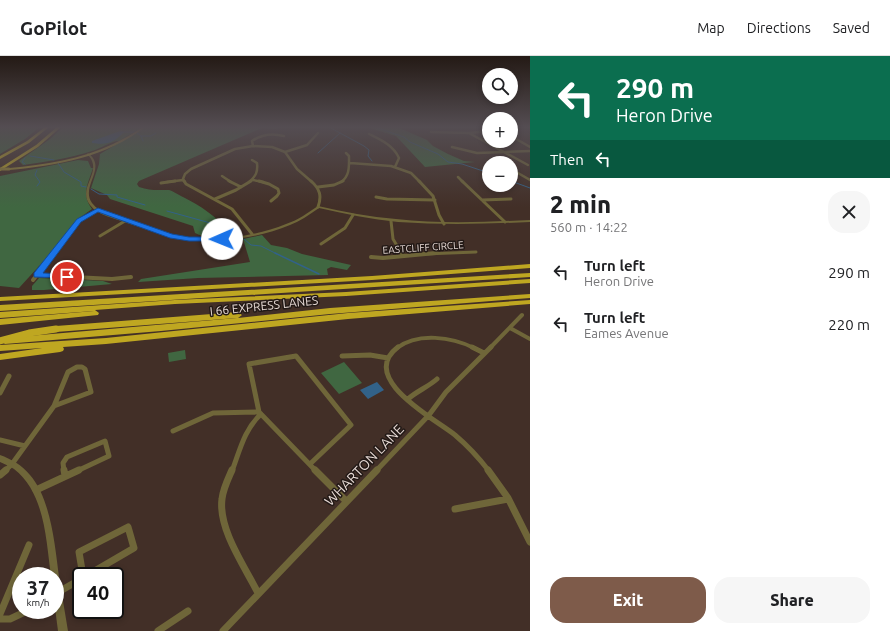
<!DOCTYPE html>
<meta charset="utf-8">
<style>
:root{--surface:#fff;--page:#f6f6f6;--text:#202124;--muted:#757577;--line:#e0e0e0;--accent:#7e5b4a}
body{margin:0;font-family:Ubuntu,sans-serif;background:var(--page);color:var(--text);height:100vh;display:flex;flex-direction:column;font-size:15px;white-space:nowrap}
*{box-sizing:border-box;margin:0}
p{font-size:13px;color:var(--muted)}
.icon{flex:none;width:22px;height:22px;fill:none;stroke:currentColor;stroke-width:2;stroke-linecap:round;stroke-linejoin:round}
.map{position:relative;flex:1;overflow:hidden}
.side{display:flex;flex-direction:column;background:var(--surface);width:360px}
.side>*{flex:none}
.banner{background:#0b6e4f;color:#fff;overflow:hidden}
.fabs{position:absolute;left:482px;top:12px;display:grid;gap:8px}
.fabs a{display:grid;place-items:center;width:36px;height:36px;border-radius:50%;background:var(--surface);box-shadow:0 2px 6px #0003;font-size:20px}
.speed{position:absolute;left:12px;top:511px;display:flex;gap:8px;font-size:20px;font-weight:700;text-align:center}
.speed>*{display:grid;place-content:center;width:52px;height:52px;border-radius:50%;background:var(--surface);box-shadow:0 2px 6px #0003;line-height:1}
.speed small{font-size:10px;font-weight:400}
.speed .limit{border:2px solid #111;border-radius:6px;background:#fff;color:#111}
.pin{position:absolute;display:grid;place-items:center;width:34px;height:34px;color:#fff;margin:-17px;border:2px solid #fff;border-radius:50%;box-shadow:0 1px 4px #0007}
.me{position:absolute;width:44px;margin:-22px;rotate:269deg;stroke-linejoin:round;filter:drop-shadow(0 0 3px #0008)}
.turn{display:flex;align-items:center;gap:14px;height:84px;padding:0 20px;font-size:18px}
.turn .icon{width:52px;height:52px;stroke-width:2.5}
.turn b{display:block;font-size:28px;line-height:34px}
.then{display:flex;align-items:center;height:38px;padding:0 20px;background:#0003;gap:8px;font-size:15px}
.round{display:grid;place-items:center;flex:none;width:42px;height:42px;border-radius:16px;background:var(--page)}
.overview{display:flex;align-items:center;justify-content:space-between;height:68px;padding:0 20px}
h1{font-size:24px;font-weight:800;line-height:30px}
.cta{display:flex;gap:8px;margin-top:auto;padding:8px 20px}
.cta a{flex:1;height:46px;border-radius:16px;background:var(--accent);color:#fff;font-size:16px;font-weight:800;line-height:46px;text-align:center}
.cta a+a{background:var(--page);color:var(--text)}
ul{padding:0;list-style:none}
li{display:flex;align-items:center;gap:12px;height:52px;padding:0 20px}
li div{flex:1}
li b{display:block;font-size:15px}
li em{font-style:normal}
header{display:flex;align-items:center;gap:24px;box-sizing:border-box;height:56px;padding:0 20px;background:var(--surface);border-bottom:1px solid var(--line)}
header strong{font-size:19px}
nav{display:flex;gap:22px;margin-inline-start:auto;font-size:14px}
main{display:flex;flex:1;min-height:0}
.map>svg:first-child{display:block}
.green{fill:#406741}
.water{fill:#326289}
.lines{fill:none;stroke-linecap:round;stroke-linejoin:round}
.stream-far1{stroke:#326289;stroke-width:1}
.stream{stroke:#326289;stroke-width:1.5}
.minor-far4{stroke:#6f6639;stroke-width:2.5}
.minor-far3{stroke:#6f6639;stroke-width:3}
.minor-far2{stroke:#6f6639;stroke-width:4}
.minor-far1{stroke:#6f6639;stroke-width:5}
.minor{stroke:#6f6639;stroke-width:7}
.tertiary{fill:#6f6639;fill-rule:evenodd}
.secondary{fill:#8f8035;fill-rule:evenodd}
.motorway{fill:#bfa721;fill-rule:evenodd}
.secondary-bridge{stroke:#8f8035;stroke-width:3}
.motorway-bridge{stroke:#bfa721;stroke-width:7}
.route{fill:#1a73e8;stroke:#114b97}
.labels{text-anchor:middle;stroke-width:3;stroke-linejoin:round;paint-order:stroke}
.far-street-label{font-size:10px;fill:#e7dad5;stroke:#221916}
.street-label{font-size:12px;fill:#e7dad5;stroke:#221916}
.near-street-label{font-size:14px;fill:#e7dad5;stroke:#221916}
</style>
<header>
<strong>GoPilot</strong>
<nav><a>Map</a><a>Directions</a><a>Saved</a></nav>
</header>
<main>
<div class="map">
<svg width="530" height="575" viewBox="0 0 530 575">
<rect width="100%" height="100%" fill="#422f27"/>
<path class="green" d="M0,71H40L25,83L0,98Z
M63,71H143L119,85C111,85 100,93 92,95C70,102 46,106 23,109L19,105L50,83Z
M146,71H277V73L262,72L139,125L137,128L139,131C150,135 158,134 169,134C173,135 179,139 183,141C201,150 216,160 229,176L227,180C216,180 204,182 195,177L193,170L110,143L107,139L91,132L99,108L100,98Z
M366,71H397L427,84L433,90L448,98L464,105L475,106L425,111L396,80Z
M78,104L88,105L91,112H93C88,128 81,138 92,153L78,163L61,186L19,232L0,230V120Z
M262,179L271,189L287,192L302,198L351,209L347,214L331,211L327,213L328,219L198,222L138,226L141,223L250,206L243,183Z
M39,222L103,225L112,228L44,234H32V230Z
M185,294L186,303L169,306L168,297Z
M344,306L362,327L339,338L321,317Z"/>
<path class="water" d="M120,75L124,76C113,87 108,89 92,87V85Z
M377,326L384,334L368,343L360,334Z"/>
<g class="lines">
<path class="stream-far1" d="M329,71L364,90L369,94L368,100L372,105
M375,71L404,81L410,86L438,98L448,106L462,108L489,117
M122,76H134
M137,77L141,80L143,85
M141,80H151L156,77
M318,97L340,77
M30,100L54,104
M25,102L22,106L25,108
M58,107L64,116L81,126V130L86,131
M37,114L35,119L40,126L37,130
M511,125L530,132
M91,133L99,138L117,139V141L145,149
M167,155L214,168L218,178
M244,183L251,189L261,190L277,198"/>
<path class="stream" d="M275,197L319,218"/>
<path class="minor-far4" d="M431,76L469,77L489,75
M469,77L528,109
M369,78C381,84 393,89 399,102L395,111
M511,80L530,91
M253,90L252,85C262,78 273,77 284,80
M452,91L477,97L530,95
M285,96L307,89L318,77
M350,107L391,110L411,117L420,126
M511,113L530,124
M222,120L231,126
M458,121L463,126
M253,124L263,126
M167,126L183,124
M185,126L183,123L185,118L191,113L235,93L253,90L272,91L285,96L297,113L312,126
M249,126C256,120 258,116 257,107L252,104
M341,126C350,120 349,110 349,100L346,97"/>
<path class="minor-far3" d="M184,125L186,128L232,153L252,178
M229,125L241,131
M259,125L269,128L278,133L279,137L277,140L271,145
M311,125C320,133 322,140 318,151
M419,125L433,140L439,159L444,168
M462,125L505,166
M161,127L175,125
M318,131L334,129L343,125
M376,141L387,143L435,144
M215,143L236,134L251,125
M482,144L511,143
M391,165L393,183L402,198
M100,180L125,165
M321,188L345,172L353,159
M53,198L79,164L98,154
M424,198L476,196"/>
<path class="minor-far2" d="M402,197L403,199
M371,201L383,202L436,197
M37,219L112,223L131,221
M33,224L54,197
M510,272L530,283
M397,292C418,276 452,281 474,292
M490,292L522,259"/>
<path class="minor-far1" d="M398,291C357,322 435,363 455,379C468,390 479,402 489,415
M472,291L484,297
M342,300L370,299L388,302
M77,311H82L85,313L91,336L54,350L68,316Z
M0,337L9,320
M408,343C417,335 428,331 437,323
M259,356L249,308L296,300L351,369L310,408
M173,375L213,357L259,356L316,415
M0,384L25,390
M5,415L12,408L54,350
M64,415L63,407L67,401L105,385L109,400L77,415
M232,415C240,394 244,374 261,358
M376,415L429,359L446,336L491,291"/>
<path class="minor" d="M64,414L65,420
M232,414C228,423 223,433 222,443C218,473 245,511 258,537
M315,414L346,445
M488,414L508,442L530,486
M0,419L6,414
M36,434L79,414
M455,453L508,443
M83,520L79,496L128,471L134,492L86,520
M55,538L81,523
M0,558L29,489
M0,563H10L29,554
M158,575L188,555
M223,575L377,414"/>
<path class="tertiary" d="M88,97C108,112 80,130 92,147C100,158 118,161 130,165C144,170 158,176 173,179C210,186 252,182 286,168C292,166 298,163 303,160C308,157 313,153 318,150C344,156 370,161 396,163C441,168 485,166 530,164V166C486,168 442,169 398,166C371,163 345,158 319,152C309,159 300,165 290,169C257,183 212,188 177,182C160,179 144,172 127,167C115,162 98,160 90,149C78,133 98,120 92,105C91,102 89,100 87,98Z
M0,399C11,403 22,409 30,419C51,443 55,490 59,521C62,539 65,557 68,575H58L55,552V520H51C46,484 45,437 14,413C10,410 4,408 0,406Z"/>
<path class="secondary" d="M143,71H145C107,101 56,110 9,114L7,113L9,112C45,109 81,103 113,88C124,83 133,77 143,71Z"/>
<path class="motorway" d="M45,71H49L29,87L0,103V100L27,85Z
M57,71H61L38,91L0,115V112L36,89Z
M530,208V212L372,224L0,245V241L372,220Z
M530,217V221L0,255V249Z
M530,223V227L346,240L175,248L95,254L99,257L98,259L0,269V263L94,255L0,262V256L175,244L346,236Z
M530,238V242L330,258L161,275L5,288L1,285L5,282L237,262L56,276L52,273L56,270L238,256L242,259L238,262L330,252Z
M530,244V248L348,263L106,288L63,291L64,293L63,295L60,296L0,304V298L42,292L0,295V289L106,282L348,257Z"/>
<path class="secondary-bridge" d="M0,113H9"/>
<path class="motorway-bridge" d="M0,285L29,277L56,273"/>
</g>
<linearGradient id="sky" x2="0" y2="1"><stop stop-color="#241a15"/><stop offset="0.47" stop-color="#544d52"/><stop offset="1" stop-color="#544d52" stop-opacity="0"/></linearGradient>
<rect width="530" height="151" fill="url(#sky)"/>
<path class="route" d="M98,152L172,178L189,181H222L225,183L222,185H189L170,182L98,156L81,166L43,217L67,218L70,219V222L34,221V217L77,163Z"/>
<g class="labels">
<g class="far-street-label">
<text transform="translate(423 191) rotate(-4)" y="4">EASTCLIFF CIRCLE</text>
</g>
<g class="street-label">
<text transform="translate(264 250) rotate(-6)" y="4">I 66 EXPRESS LANES</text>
</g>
<g class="near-street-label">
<text transform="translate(364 409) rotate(-46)" y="5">WHARTON LANE</text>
</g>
</g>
</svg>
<div class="fabs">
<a><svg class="icon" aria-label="search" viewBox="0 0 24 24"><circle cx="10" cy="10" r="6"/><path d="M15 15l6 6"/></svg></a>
<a>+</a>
<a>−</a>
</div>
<div class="speed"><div>37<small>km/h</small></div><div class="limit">40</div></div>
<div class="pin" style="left:67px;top:221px;background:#d93025"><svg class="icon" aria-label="arrive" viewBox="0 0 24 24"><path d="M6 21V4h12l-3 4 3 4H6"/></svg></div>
<svg class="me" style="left:222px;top:183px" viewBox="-20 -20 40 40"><circle r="19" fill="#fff"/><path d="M0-13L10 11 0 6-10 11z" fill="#1a73e8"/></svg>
</div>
<section class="side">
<div class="banner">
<div class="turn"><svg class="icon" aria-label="left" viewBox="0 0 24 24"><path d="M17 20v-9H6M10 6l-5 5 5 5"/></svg><div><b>290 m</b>Heron Drive</div></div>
<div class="then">Then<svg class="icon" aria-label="left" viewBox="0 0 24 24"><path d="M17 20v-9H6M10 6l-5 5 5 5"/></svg></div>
</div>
<div class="overview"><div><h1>2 min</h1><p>560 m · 14:22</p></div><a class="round"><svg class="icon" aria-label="close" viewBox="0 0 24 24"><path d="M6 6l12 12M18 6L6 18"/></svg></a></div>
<ul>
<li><svg class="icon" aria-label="left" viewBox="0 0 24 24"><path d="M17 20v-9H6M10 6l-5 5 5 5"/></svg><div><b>Turn left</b><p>Heron Drive</p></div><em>290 m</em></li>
<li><svg class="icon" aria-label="left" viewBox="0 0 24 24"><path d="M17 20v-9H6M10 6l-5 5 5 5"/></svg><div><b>Turn left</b><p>Eames Avenue</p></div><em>220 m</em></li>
</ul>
<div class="cta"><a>Exit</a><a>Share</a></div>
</section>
</main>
